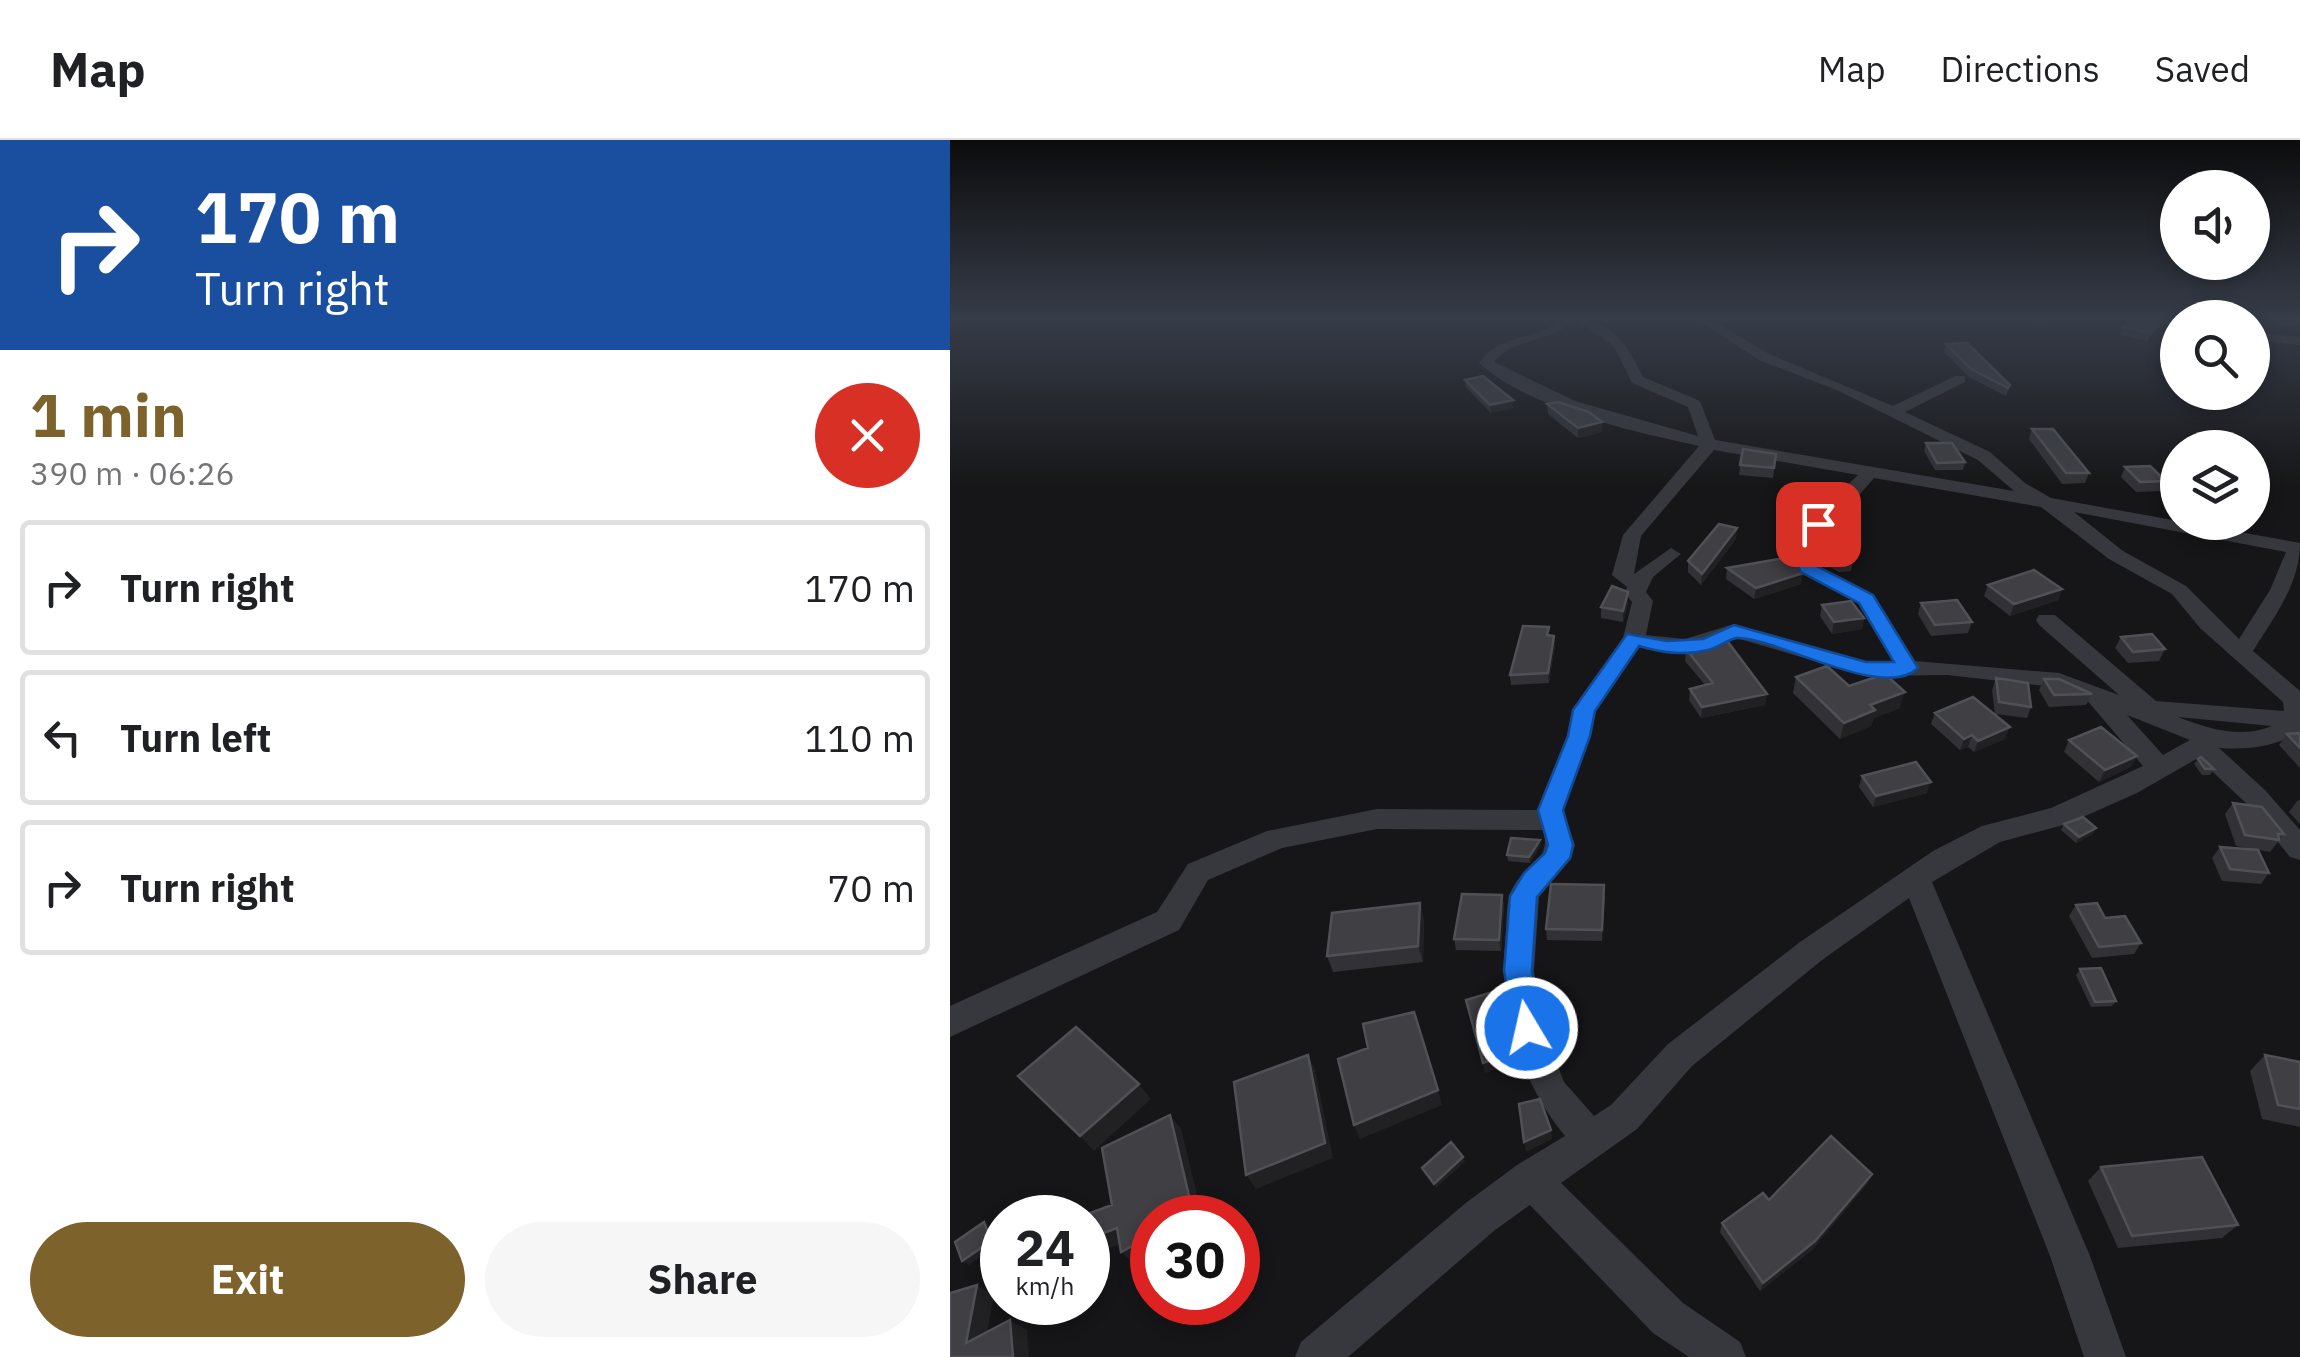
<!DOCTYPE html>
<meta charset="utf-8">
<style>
:root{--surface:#fff;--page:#f6f6f6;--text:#202124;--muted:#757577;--line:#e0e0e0;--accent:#7e622b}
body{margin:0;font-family:"IBM Plex Sans",sans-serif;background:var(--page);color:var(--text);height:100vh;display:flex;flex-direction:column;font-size:38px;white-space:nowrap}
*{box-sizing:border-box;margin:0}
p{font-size:32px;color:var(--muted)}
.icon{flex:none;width:55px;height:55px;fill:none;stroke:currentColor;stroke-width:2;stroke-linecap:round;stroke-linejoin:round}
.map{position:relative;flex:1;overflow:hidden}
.panel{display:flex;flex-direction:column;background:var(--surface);width:950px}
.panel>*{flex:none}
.hud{background:#1a4fa0;color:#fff;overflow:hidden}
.buttons{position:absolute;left:1210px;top:30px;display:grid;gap:20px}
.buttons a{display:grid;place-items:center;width:110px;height:110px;border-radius:50%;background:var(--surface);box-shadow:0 5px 15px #0003;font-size:50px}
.speed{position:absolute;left:30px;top:1055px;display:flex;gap:20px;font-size:50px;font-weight:700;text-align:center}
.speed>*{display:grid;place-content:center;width:130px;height:130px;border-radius:50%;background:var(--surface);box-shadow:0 5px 15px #0003;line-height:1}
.speed small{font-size:25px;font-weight:400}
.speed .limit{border:15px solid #d22;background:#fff;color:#111}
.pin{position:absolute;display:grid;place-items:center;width:85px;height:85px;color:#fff;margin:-42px;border-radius:20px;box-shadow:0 5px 15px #0006}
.me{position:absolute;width:110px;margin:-55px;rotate:351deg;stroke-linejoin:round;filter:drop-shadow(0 0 8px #0008)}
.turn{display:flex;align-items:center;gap:35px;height:210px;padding:0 30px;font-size:45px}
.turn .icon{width:130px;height:130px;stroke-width:2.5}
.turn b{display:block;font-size:70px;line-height:85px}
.round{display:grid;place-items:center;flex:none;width:105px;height:105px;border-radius:52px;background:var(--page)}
.headline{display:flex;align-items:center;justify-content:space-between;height:170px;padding:0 30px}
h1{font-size:60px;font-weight:700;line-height:75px;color:var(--accent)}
.cta{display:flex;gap:20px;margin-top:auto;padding:20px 30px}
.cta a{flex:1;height:115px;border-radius:60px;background:var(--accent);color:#fff;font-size:40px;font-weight:700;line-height:115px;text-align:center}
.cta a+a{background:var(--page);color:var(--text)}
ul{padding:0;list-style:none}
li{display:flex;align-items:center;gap:30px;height:135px;margin:0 20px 15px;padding:0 10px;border:5px solid var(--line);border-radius:10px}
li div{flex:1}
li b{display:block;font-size:38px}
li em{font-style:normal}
header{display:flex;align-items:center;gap:60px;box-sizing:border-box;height:140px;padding:0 50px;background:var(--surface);border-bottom:2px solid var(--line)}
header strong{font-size:48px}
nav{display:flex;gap:55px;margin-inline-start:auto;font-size:35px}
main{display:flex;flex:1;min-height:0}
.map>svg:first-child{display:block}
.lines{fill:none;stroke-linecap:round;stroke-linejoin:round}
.minor{fill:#37383d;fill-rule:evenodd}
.wall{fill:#323236}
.shaded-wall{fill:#212124}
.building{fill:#3f3f44;stroke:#4f5156;stroke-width:2.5}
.route{fill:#1a73e8;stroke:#114b97;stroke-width:2.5}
</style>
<header>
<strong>Map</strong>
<nav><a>Map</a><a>Directions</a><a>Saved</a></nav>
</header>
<main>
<section class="panel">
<div class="hud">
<div class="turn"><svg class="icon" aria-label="right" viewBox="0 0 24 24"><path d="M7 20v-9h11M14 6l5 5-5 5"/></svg><div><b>170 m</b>Turn right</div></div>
</div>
<div class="headline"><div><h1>1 min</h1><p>390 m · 06:26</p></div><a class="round" style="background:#d93025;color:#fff"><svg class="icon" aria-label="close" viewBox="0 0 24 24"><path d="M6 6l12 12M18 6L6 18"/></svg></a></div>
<ul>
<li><svg class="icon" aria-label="right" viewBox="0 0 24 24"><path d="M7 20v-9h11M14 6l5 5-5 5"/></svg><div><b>Turn right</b></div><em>170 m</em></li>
<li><svg class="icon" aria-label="left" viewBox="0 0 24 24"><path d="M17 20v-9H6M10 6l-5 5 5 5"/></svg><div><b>Turn left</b></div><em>110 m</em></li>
<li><svg class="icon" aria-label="right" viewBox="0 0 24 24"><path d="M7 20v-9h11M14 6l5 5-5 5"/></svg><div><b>Turn right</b></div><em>70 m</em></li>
</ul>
<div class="cta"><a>Exit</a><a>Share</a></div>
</section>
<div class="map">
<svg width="1350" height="1217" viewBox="0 0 1350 1217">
<rect width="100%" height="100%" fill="#161618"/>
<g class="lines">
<path class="minor" d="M612,178C659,178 674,198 693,237L750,261L765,300L1064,351L1028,320L889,251L809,220L745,178H759L819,214L943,266L1005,236H1015V242L955,272L1040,312L1075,343L1101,358L1350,403C1350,444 1324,477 1303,511L1350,551V592C1324,607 1299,610 1269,608L1315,650L1350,690V720L1340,717L1297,664L1248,618L1187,653L1117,684L1050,702L982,742L1140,1116L1176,1217H1134L1100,1116L959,758L872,820L742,926L687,989L611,1043L733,1163L790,1202L796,1217H739L703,1193L580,1065L545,1090L398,1217H345L351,1202L517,1062L567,1025L615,996C568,939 549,866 556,793C557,780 556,765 560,754C571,724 603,723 593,690L427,689L332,708L258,740L229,790L0,897V866L207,772L238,724L317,691L427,669L587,670L617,596L622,570L673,498L682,462L675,453L677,447L662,435L673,395L749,306C681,291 582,270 529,223C550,192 588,202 612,178ZM625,179L664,206L682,243L738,267L748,296L625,261L544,222C564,196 603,204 625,179ZM764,310L908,335L836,403L850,432L909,463L943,521L917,522L784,484L735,499L696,495L703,461L696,452L703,437L731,414L721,408L684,434L691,396ZM924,338L1091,367L1159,419L1222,454L1250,488L1333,562L1334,571L1206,561L1105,475H1089L1086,480L1089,485L1169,555L1109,533L965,521L924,455L865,424L856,404L896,370ZM1124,372L1336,412L1320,450L1289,499L1236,446L1173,411ZM786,498L916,536L997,535L1105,547L1136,559L1193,626L1101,668L1032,686L983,711L850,802L718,904L661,965L644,976L614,942L593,888L584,831L589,757L621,719L625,705L613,670L641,596L646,571L689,507L735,513ZM1177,575L1240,600L1213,615ZM1228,577L1322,586C1290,599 1259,589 1228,577Z
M1199,178L1228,179V187L1200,181Z
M1302,192L1350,197V205L1302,200Z"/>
</g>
<path class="wall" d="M1309,178H1350V185L1340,186Z
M1213,179L1210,187L1197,201L1170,195L1173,187Z
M996,204L1060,245L1056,256L1019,237L994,212Z
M515,240L563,260V268L541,273L516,247Z
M597,264L652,292L628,298L598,274Z
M1082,289L1139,333L1135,343L1112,344L1079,299Z
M976,303L1015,322L1013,330H985L974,311Z
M826,314L823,338L789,335L790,325Z
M1175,327L1216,341L1211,351L1186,352L1171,337Z
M862,394L903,420L901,431L889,432L868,421L861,405Z
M786,399L751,445L738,432V421Z
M777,428L851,444L804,459L776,439Z
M1038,445L1112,449L1108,460L1060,476L1034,456Z
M678,452V463L673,482L651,478V467Z
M971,463L1022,482L1018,493L981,496L968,474Z
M872,465L914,478L912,489L882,494L870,476Z
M600,495L605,505L599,543L561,545L560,535Z
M1171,497L1215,509L1209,521L1178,523L1165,508Z
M736,509L817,554L815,565L751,578L739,560L740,549L755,545L735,521Z
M846,537L899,546L950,568L924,578L921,586L890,599L843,553Z
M1046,538L1081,567L1077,578L1045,574L1042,550Z
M1094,539L1142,554L1136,565L1099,567L1089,550Z
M985,573L1055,599L1024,612L1018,607L1010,610L981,584Z
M1350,593V628L1329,605L1337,594Z
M1119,600L1187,616L1181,627L1149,642L1114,612Z
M1248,619L1264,629L1260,635H1252L1244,624Z
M912,636L977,653L923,667L909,647Z
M1350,660V684L1339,672L1347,661Z
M1283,663L1334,694L1320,712L1286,706L1275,674Z
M1114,684L1143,694L1126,703L1111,690Z
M590,700V706L580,723L558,721L557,715Z
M1270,707L1319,733L1311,744L1272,741L1262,718Z
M552,755L554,766L551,811L506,810L504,799Z
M655,756L652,801L597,800L596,789Z
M470,763L474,780L473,822L383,832L377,816Z
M1126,765L1191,803L1184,814L1142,818L1119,776Z
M1130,829L1166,861L1162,866L1141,867L1126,835Z
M1315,915L1350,922V987L1312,979L1300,931Z
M1151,1027L1288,1085L1272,1098L1168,1108L1138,1041Z
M922,1034L917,1044L862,1110L810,1151L770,1092L772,1083L819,1060Z"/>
<path class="shaded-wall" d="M1098,178H1111L1087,189L1089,182Z
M1344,178H1350V185L1340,186Z
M1213,179L1210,187L1197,201L1201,193Z
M563,260V268L541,273L540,265Z
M652,282V292L628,298V288Z
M787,388L786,399L751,445L752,434Z
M853,433L851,444L804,459L806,448Z
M1112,449L1108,460L1060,476L1064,464Z
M678,452V463L673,482V471Z
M914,478L912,489L882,494L884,482Z
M604,496L605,505L599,543L598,533Z
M955,552L950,568L924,578L921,586L890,599L894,583L920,565Z
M817,554L815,565L751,578L752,567Z
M1060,587L1055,599L1024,612L1028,601Z
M1022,595L1018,607L1010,610L1014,599Z
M1187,616L1181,627L1149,642L1155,630Z
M981,642L977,653L923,667L926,656Z
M1146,688L1143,694L1126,703L1129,697Z
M590,700V706L580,723L579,717Z
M552,755L554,766L551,811L549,800Z
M470,763L474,780L473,822L468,806Z
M567,912L569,922L535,933L533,923Z
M358,915L365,930L383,1018L306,1049L296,1035Z
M189,944L201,959L144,1011L130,996Z
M488,950L492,965L410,999L404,985Z
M220,975L231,989L253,1078H235Z
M601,990L602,999L576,1012L574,1002Z
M513,1017L515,1022L486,1048L484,1044Z
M922,1034L917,1044L862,1110L810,1151L813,1143Z
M34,1082L40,1086L47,1105L19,1125L12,1121Z
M167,1088L180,1100L138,1116V1099Z
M202,1095V1114L184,1124L171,1112Z
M27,1145L44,1156L33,1213L16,1203Z
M60,1180L77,1190L79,1217H63Z"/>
<path class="building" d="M1182,178H1209L1213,179L1201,193L1173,187Z
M1017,203L1060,245L1058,248L1021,229L996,204Z
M533,236L563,260L540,265L515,240Z
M608,262L639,272L652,282L628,288L597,264Z
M1082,289H1103L1139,333H1116Z
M976,303H1002L1015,322L987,323Z
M793,309L826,314L824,328L790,325Z
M1200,326L1216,341L1190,342L1175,327Z
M769,384L787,388L752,434L738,421Z
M879,388L903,420L891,421L870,410L862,394Z
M840,417L853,433L806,448L777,428Z
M1084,430L1112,449L1064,464L1038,445Z
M662,446L678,452L673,471L651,467Z
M1007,460L1022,482L985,485L971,463Z
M901,461L914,478L884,482L872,465Z
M573,486L599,487L597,495L604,496L598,533L560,535Z
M1202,494L1215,509L1183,512L1171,497Z
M775,498L817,554L752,567L740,549L763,543L736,509Z
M877,526L899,546L935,534L955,552L920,565L925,570L894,583L846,537Z
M1046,538L1078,543L1081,567L1049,562Z
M1094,539H1109L1142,554L1104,555Z
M1023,557L1060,587L1028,601L1022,595L1014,599L985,573Z
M1151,587L1187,616L1155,630L1119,600Z
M1350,593V608L1337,594Z
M1251,617L1264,629H1255L1248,619Z
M966,622L981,642L926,656L912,636Z
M1283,663L1312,667L1334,694H1328L1329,700L1295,695Z
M1133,677L1146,688L1129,697L1114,684Z
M561,698L590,700L579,717L557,715Z
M1270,707L1308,710L1319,733L1280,729Z
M601,744L654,745L652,790L596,789Z
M512,754L552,755L549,800L504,799Z
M470,763L468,806L377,816L382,773Z
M1147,763L1155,778L1175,776L1191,803L1149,807L1126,765Z
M1151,828L1166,861L1145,862L1130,829Z
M552,849L567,912L533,923L516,860Z
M464,872L488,950L404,985L388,919L418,908L413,884Z
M126,887L189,944L130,996L68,936Z
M358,915L375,1003L296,1035L284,942Z
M1315,915L1350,922V969L1328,965Z
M590,959L601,990L574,1002L569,964Z
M220,975L243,1073L235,1078H202V1095L171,1112L167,1088L138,1099V1078H127L162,1065L152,1008Z
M881,996L922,1034L865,1101L813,1143L772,1083L813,1053L819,1060Z
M501,1002L513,1017L484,1044L472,1028Z
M1252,1017L1288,1085L1182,1096L1151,1027Z
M34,1082L41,1101L12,1121L5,1102Z
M27,1145L16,1203L60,1180L63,1217H0V1153Z"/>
<linearGradient id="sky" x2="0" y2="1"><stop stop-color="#0c0c0d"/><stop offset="0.51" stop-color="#363c48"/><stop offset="1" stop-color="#363c48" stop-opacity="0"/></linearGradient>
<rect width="1350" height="348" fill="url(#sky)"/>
<path class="route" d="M868,379L876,384L855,404L865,425L923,455L968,528C934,562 827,497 787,498C778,499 768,508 758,510C734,516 712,513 689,506L645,571L640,596L613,670L623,705L620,718L587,757L582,831L592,888L588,897L577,901L566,897L554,831L560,756L574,733L595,713L598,705L588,670L618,596L623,570L677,494L717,501L753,499L784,485L916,522H944L909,463L851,432L837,403Z"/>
</svg>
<div class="buttons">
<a><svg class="icon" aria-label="sound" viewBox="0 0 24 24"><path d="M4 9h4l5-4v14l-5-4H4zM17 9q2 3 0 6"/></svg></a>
<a><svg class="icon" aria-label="search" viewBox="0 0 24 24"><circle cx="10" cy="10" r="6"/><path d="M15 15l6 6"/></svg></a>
<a><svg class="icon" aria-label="layers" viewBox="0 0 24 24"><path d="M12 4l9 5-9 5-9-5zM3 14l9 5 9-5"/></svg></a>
</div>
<div class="speed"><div>24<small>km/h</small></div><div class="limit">30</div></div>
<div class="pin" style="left:868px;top:384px;background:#d93025"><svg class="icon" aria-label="arrive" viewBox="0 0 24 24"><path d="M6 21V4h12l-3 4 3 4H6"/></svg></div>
<svg class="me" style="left:577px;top:888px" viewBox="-20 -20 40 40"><circle r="17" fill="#1a73e8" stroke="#fff" stroke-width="3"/><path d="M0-11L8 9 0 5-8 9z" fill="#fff"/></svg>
</div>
</main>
